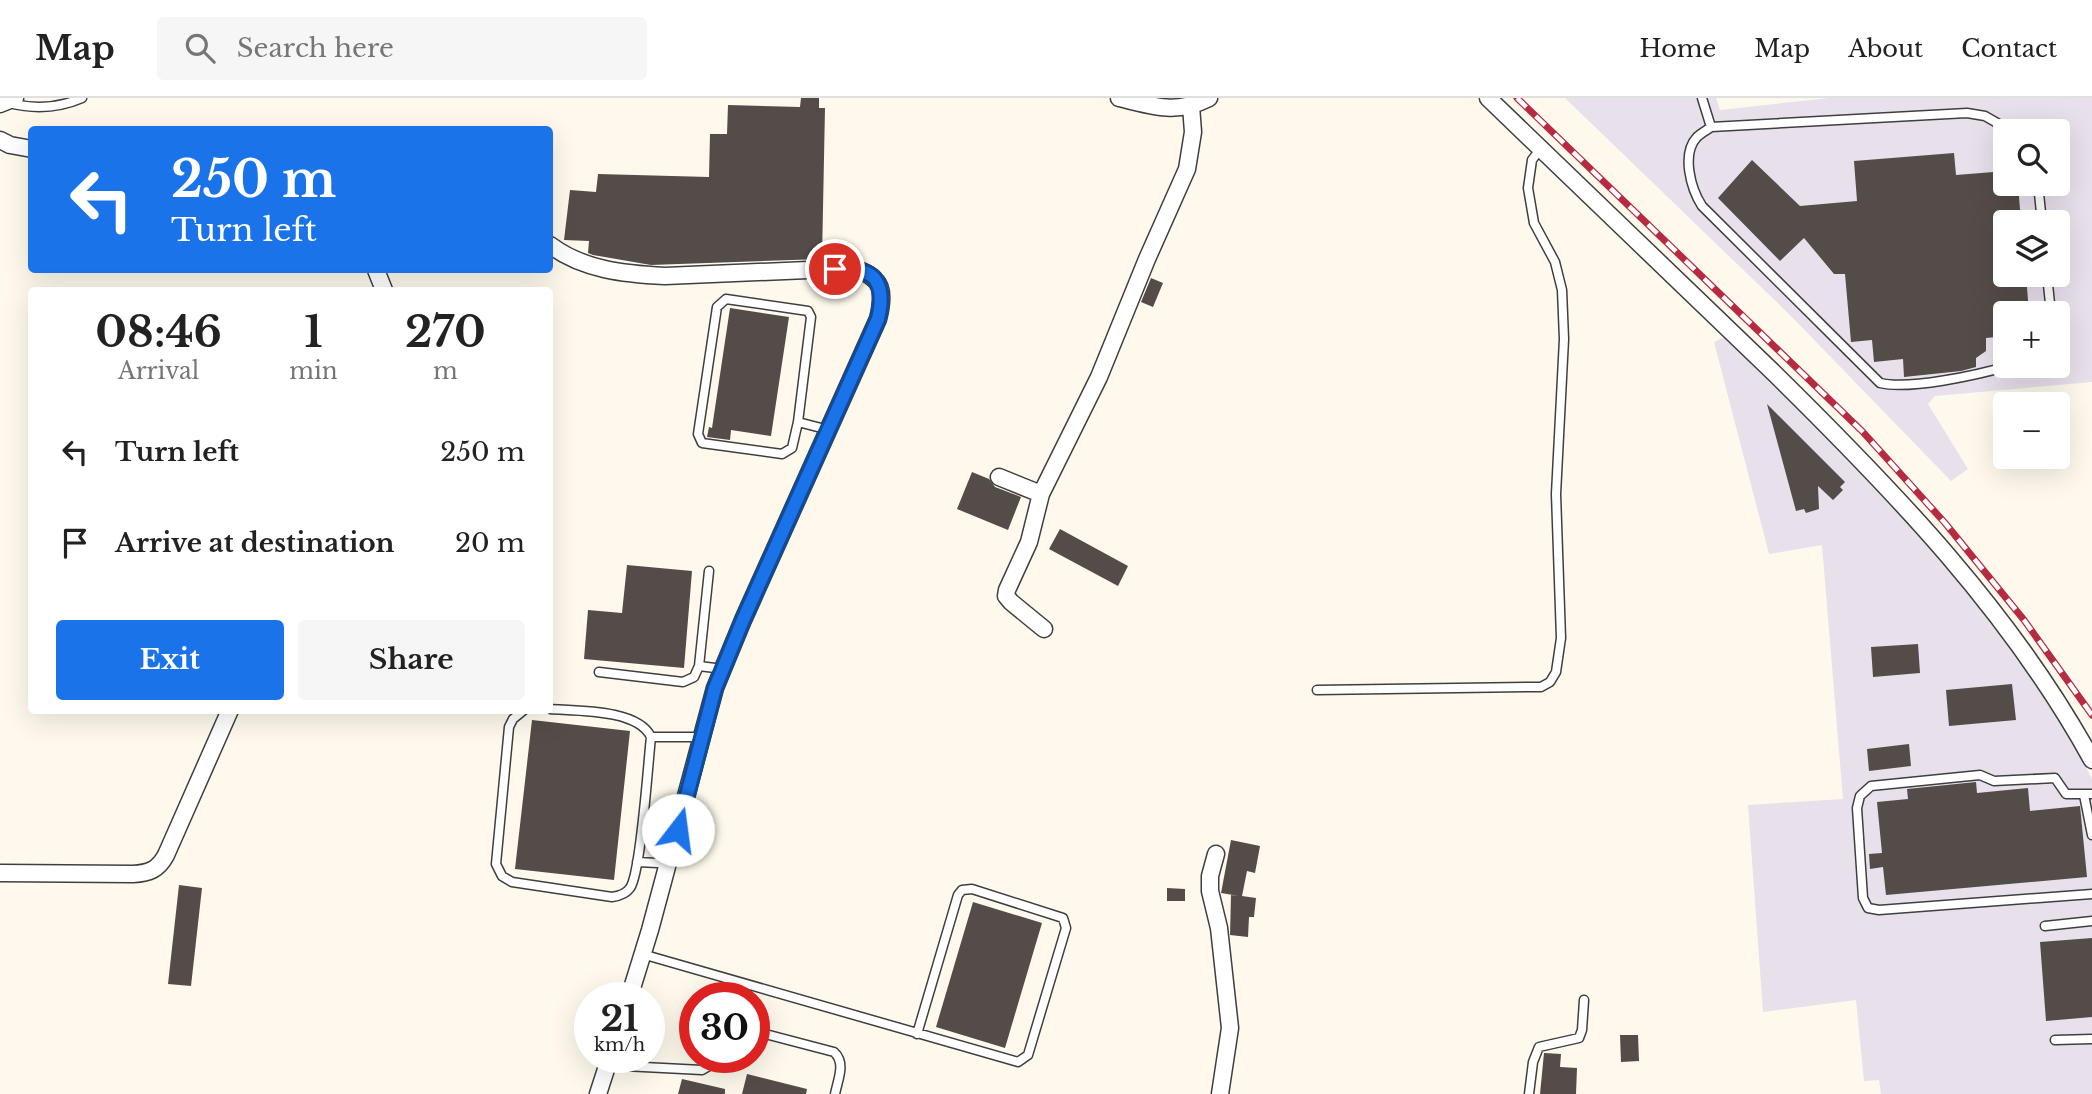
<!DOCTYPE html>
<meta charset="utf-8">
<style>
:root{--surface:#fff;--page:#f6f6f6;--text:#222;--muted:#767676;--line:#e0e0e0;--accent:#1a73e8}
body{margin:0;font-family:"Libre Baskerville",serif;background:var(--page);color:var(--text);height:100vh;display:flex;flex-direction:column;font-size:26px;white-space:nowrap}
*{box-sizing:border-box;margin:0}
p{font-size:23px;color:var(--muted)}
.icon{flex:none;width:38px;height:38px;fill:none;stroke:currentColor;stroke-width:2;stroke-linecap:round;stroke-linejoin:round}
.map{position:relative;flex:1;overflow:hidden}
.drawer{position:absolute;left:28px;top:189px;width:525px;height:427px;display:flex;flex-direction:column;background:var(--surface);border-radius:7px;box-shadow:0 7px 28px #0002}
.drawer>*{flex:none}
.banner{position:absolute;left:28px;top:28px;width:525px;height:147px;border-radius:7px;box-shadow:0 7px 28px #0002;background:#1a73e8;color:#fff;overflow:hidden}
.buttons{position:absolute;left:1993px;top:21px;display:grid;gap:14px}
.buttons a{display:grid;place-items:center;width:77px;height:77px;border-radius:7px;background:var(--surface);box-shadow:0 7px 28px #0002;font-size:35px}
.speed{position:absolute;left:574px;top:884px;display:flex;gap:14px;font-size:35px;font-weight:700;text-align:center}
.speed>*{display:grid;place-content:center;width:91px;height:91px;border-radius:50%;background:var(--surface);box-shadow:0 7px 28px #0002;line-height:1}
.speed small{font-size:18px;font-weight:400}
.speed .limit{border:10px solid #d22;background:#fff;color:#111}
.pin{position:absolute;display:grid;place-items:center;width:60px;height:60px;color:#fff;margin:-30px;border:4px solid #fff;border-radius:50%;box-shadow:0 2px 7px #0007}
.me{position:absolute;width:77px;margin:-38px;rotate:15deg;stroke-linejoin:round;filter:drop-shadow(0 0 5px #0008)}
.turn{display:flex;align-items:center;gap:24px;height:147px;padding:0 28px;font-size:32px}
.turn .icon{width:91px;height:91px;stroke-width:2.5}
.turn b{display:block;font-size:49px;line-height:60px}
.eta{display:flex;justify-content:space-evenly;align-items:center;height:119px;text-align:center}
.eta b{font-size:42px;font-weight:700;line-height:49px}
.button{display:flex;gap:14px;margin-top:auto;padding:14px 28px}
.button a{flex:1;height:80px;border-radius:7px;background:var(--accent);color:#fff;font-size:28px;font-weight:700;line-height:80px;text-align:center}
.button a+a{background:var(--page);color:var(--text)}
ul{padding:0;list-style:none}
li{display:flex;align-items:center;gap:21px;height:91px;padding:0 28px}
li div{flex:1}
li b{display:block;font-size:26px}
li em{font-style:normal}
header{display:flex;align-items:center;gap:42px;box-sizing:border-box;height:98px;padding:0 35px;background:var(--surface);border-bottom:2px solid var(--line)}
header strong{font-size:33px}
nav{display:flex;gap:38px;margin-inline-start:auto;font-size:24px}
.search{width:490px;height:63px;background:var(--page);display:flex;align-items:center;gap:18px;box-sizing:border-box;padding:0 24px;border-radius:7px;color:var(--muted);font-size:26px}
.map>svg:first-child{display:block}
.industrial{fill:#e8e0eb;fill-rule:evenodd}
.building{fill:#544c49}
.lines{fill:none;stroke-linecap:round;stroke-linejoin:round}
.service-casing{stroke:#3f3f3f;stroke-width:11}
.minor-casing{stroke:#3f3f3f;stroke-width:19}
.service{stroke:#fff;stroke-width:8}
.minor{stroke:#fff;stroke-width:16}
.rail-casing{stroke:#b62b41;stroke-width:7}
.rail{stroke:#fff;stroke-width:4.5;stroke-dasharray:13;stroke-linecap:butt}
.route-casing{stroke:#114b97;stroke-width:18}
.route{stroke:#1a73e8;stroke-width:12}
</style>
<header>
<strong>Map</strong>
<div class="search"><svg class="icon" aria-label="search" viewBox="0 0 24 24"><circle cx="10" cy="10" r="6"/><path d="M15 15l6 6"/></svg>Search here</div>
<nav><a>Home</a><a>Map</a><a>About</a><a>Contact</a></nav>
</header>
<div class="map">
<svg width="2092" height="996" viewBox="0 0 2092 996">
<rect width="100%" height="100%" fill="#fef9ec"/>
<path class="industrial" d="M1565,0H1716L1720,12L1829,0H2092V284L1935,298L1928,306L1968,371L1951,383L1790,217ZM2006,33H2058V86H2006ZM2006,124H2058V177H2006ZM2006,215H2058V268H2006Z
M1725,239L1891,403L1974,500L2003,537L2074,645L2092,681V996H1881L1879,982L1864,983L1856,902L1763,914L1748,707L1843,701L1822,447L1769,456L1714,244Z"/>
<path class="building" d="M801,0H819V10H825L822,161L651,167L593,157L588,155L589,143L564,142L570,92L596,94L598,76L709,79L710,36H727L728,7L800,9Z
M1954,55L1956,77L2006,73V86H2018L2021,124H2006V177H2026L2029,215H2006V238L1986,240V253L1976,260V269L1961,273L1904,279L1903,261L1874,264L1872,242L1851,244L1845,176H1834L1804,140L1780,163L1718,100L1752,62L1800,108L1857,103L1854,63Z
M1151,180L1163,185L1153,209L1141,204Z
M730,210L789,219L771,338L731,332L730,342L707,339L709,329L712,330Z
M1767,306L1845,384L1840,389L1843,392L1833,402L1818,388L1819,411L1806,415L1804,411L1796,413Z
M972,374L989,381L995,389L1021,399L1008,432L957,411Z
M1060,431L1128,468L1118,488L1049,451Z
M627,467L692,473L684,570L584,561L588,512L622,515Z
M1918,546L1920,575L1873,579L1871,549Z
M2012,586L2016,622L1949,628L1946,592Z
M532,622L630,633L614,782L515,771Z
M1909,646L1911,668L1869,673L1867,651Z
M1976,684L1977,695L2028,690L2030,713L2080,708L2087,779L1886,797L1883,769L1870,771L1869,756L1882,755L1877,704L1908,701L1907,691Z
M1231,742L1260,748L1255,775L1247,773L1242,798L1256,800L1254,819H1249L1248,839L1230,837L1231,797L1239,798L1221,795Z
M179,787L202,790L191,888L168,886Z
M1167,790L1185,791V803H1167Z
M973,804L1042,825L1005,950L936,929Z
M2092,840V919L2046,923L2040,844Z
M1620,937H1638L1639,963L1621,964Z
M1544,955L1561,956L1560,969L1577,970L1576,996H1540Z
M747,976L807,991L806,996H742Z
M682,981L725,991V996H678Z"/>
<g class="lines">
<g class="service-casing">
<path id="service" d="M1702,0L1711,29
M9,5C33,11 59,10 82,0
M2038,86L2042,124
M2047,177L2051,215
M2008,268C1978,277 1909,292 1880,285L1702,108C1691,91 1681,56 1697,39C1701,35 1707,32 1711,29L1967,15L1985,18L2011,33
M798,324L811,219L808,213L726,201L717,209L698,336L702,345L782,356L792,350L798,324L829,332
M699,568L709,473
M599,574L683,584L694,579L699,568L723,571
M1317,592L1530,589H1541L1550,584L1556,574L1561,540L1556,396L1564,241L1562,192L1555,164L1534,125L1528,90L1532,62L1541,50
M524,612L513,621L509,629L496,766L502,778L512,784L612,799C619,798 626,796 630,790C641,775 648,665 651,639C638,611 577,613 550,611
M651,639H693L702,641
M2092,696H2066L2055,680L1994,683L1980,677L1871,688L1860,698L1857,710L1863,800L1868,810L1879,812L2092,796
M2084,697L2092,737
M637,764L658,765L668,768
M2045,828L2092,823
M642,856L1018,964L1028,957L1066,830L1063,820L972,791L962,792L958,797L917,936
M754,933L834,954C846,965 838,981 835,996
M2055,942L2092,941
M608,965L624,968L702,972L709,968L716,959
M1529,996L1533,964L1539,949L1579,940L1582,932L1584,902"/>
</g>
<g class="minor-casing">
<path id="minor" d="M1119,0C1154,8 1175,17 1209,0
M1488,0C1583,92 1679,183 1774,275C1893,392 2011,514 2092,662
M0,6L15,0
M0,42L10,47L32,51
M550,147C583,172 625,176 665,178L854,170C883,180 885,193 878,221L743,522L715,590L650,832L629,900
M376,172L384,192
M999,379L1041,396
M1044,531L1011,504L1006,498L1007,492L1029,444L1041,396L1099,279L1147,161L1187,71L1193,34L1191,8
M1216,756L1210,778V793L1219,830L1230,930L1220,996
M0,775L133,776C149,775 158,772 166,757L230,612
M598,996L610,959"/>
</g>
<use href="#service" class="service"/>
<use href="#minor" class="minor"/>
<g class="rail-casing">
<path id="rail" d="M1517,0L1862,333L1945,425L2024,522L2092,617"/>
</g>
<use href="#rail" class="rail"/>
</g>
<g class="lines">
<g class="route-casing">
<path id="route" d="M678,732L715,590L743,522L878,221C887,182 874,169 835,171"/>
</g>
<use href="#route" class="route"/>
</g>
</svg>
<div class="buttons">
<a><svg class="icon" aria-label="search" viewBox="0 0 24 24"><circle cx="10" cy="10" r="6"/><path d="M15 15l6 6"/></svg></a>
<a><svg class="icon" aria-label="layers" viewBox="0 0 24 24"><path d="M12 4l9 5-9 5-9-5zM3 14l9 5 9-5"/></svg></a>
<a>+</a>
<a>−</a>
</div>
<div class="speed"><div>21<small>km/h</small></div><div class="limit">30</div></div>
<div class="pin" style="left:835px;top:171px;background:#d93025"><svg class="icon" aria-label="arrive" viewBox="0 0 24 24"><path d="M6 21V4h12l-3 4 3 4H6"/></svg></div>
<svg class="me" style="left:678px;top:732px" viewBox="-20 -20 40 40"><circle r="19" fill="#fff"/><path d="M0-13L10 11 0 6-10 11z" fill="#1a73e8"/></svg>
<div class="banner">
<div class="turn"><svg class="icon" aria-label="left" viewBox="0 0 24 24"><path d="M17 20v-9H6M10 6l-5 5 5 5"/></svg><div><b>250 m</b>Turn left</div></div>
</div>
<section class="drawer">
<div class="eta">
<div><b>08:46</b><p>Arrival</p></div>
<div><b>1</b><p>min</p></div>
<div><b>270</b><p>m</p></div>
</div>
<ul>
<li><svg class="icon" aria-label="left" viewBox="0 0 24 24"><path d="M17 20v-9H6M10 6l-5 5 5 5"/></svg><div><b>Turn left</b></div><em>250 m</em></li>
<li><svg class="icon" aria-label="arrive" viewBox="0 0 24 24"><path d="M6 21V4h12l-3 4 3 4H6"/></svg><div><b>Arrive at destination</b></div><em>20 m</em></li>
</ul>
<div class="button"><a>Exit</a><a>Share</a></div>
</section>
</div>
